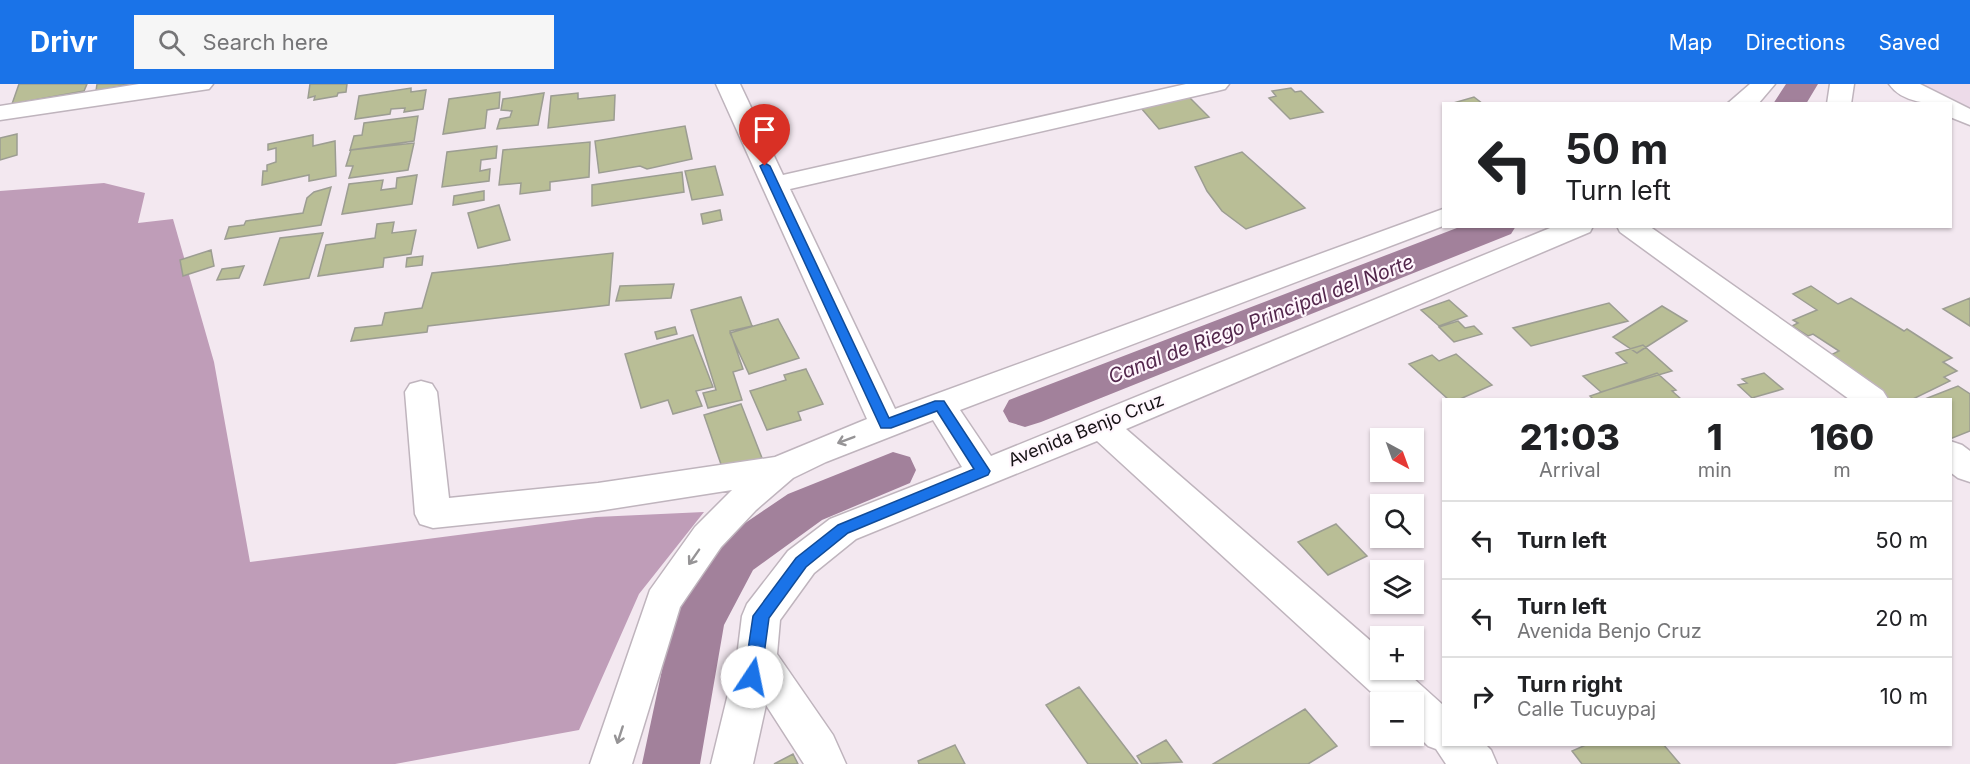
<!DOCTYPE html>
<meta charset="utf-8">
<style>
:root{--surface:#fff;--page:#f6f6f6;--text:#202124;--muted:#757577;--line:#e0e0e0;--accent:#1a73e8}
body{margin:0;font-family:Inter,sans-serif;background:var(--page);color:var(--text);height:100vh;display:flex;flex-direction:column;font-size:22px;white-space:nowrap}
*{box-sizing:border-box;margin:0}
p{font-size:20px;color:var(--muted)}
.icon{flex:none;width:33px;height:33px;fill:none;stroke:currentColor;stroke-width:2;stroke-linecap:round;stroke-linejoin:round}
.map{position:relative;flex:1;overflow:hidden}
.drawer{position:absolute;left:1442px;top:314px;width:510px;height:348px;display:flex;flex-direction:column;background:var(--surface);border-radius:0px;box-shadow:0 2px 4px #0004}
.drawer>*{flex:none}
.guide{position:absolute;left:1442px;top:18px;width:510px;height:126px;border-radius:0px;box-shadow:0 2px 4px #0004;background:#fff;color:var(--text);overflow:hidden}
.needle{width:39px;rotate:139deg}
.fabs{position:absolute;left:1370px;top:344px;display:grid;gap:12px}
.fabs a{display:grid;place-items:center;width:54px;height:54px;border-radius:0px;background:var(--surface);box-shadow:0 2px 4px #0004;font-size:30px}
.pin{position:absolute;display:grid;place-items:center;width:51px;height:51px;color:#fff;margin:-62px -26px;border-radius:50% 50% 50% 0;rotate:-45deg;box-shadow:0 0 6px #0007}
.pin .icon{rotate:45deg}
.me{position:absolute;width:66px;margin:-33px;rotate:11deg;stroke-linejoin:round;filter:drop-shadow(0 0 4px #0008)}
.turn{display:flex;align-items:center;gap:21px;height:126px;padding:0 24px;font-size:27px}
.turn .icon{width:78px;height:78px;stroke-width:2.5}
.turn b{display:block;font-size:42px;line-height:51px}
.eta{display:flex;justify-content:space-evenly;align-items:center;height:102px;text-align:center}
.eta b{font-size:36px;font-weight:800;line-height:42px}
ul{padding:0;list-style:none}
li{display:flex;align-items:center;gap:18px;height:78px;padding:0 24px;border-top:2px solid var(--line)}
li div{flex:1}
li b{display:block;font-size:22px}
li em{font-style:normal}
header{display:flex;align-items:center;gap:36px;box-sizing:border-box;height:84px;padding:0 30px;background:var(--accent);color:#fff}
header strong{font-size:28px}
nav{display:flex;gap:33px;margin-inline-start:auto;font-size:21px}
.search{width:420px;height:54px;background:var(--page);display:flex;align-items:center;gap:15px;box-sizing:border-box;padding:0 21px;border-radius:0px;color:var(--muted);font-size:22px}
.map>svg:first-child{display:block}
.built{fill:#eddbe9}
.forest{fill:#bf9db8}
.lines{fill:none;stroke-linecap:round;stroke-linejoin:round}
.canal{fill:#a2819b;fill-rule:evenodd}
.building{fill:#b9be96;stroke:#9c9d92;stroke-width:1.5}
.minor-casing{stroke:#bfb4bd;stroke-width:3}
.minor{fill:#fff;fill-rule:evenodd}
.oneway{stroke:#969496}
.route{fill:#1a73e8;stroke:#114b97;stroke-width:1.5}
.labels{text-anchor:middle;stroke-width:4.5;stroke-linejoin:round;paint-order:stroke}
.street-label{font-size:18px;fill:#161215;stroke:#fff6fd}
.water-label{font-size:20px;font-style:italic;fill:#53274c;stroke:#fff6fd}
</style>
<header>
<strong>Drivr</strong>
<div class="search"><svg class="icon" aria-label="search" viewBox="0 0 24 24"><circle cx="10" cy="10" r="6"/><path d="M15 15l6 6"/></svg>Search here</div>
<nav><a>Map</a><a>Directions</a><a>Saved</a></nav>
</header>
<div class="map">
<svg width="1970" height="680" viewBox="0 0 1970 680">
<rect width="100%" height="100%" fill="#f3e8f0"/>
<path class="built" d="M1921,0H1970V25Z"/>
<path class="forest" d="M104,99L145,109L138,139L173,135L214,278L250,478L596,433L704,428L639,510L579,646L395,680H0V107Z"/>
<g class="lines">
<path class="canal" d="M1786,0H1818L1806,20H1773Z
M1462,142H1516L1511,150L1041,338L1025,343L1009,338L1003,327L1009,316Z
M893,368L910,373L916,386L910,399L822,436L753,486L724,541L700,680H642L672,539L717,458L788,410Z"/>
</g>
<path class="building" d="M19,0H87L84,7L12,20Z
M97,0H131L96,7Z
M310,0H347L346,8L338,9L337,12L314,16L315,12L308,14Z
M411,4V8L426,6L423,25L404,28L405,24L391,25L390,30L355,35L359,12Z
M1291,4L1295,8L1301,7L1323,28L1290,35L1269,14L1276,12L1272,7Z
M500,8L499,24L487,26L485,44L443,50L449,15Z
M544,9L538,41L497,45L500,35L510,33L512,27L501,26L503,15Z
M578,9V15L615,11L614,36L548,44L551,12Z
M1189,13L1209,33L1159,45L1141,24Z
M1474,13L1483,20H1450Z
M418,32L414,57L350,66L354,52L362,51L364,39Z
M685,42L692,75L647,85L640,82L599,89L595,57Z
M17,50V71L0,76V54Z
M313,51V62L335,57L336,92L309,97V91L262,101L263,87H267V81L276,78V64L268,66V60Z
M590,58L589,93L550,98V106L520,110L521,99L499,101L503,66Z
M414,59L408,86L349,94L353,82H346L351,66Z
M497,62L496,74L481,76L480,87L490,85L489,97L442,103L447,68Z
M1242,68L1305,124L1246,145L1222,127L1207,107L1195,83Z
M715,82L723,111L692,116L685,87Z
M682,88L684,108L592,122V101Z
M417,91L412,120L342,130L349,100L383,96L381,106L396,104L397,94Z
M331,103L321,141L225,155L229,143L244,141L246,137L303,129L307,114L314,108Z
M484,107V116L453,121L454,112Z
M499,121L510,156L478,164L468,129Z
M720,126L722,136L703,140L701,130Z
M394,138L392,149L416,146L411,170L384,174L383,183L318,192L326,161L375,154L377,140Z
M323,149L309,194L264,201L280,154Z
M211,166L214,182L183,192L180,176Z
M613,169L609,221L428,242L427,248L351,257L355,244L382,241L385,229L422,224L432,189Z
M423,172L422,181L406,183L407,174Z
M244,182L239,194L217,196L222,185Z
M674,200L671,214L616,217L620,202Z
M1811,202L1838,220L1851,214L1904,247L1907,245L1952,274L1943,278L1957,287L1944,293L1950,297L1913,315H1877L1825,274L1839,267L1813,250L1808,252L1792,242L1798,239L1793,236L1817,226L1793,210Z
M741,213L752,242L730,247L743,285L733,288L742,316L708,324L703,309L716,306L691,226Z
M1970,214V242L1943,225Z
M1449,216L1467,232L1439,242L1421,226Z
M1609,219L1628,237L1531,262L1513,244Z
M1662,222L1687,237L1637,269L1613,253Z
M778,235L799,274L749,290L730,249Z
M1458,237L1465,244L1474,242L1482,250L1454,258L1439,243Z
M675,243L677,250L657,255L655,248Z
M693,251L713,303L696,307L702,322L673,330L668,316L641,324L625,270Z
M1643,261L1672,287L1601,308L1583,292L1627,279L1616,269Z
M1456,270L1492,301L1460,315H1448L1409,280L1432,271L1439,277Z
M806,285L823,320L798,328L801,336L767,346L750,307L786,296L784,291Z
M1657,289L1676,306L1672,307L1681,315H1593L1590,312Z
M1764,289L1783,305L1752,314L1738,301L1747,299L1742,295Z
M1958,302L1970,310V347L1950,355V315H1925Z
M741,320L762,374L723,386L704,331Z
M1336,440L1367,472L1328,491L1298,458Z
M1079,603L1138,680H1088L1046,621Z
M1305,625L1337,662L1308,680H1213Z
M1166,656L1182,678L1142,680L1137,672Z
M1588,660H1663L1680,680H1582L1572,667Z
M955,661L965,680H919L918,677Z
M793,670L798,680H774Z"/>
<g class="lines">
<g class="minor-casing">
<path id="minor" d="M139,0H213L209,5L0,36V22Z
M716,0H740L783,91L1186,0H1229L1225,5L1217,7L790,105L895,325L1443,125V142L960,326L991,372L1555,142H1593L1590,148L1126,345L1380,565V585H1403L1443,621V660H1485L1491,666L1497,680H1446L1436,665L1428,662L1413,647V618H1382L1097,357L856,455L814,489L780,536L777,570L833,651L846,680H804L766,621L753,680H711L737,573L742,532L747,520L788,467L830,435L962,383L933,336L826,378L793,394L756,426L721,463L680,523L632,680H590L650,506L695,443L732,406L598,427L433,444L420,440L415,430L405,308L410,300L421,297L432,300L437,308L449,414L598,399L775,373L867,335Z
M1750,0H1775L1758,20H1727Z
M1830,0H1854L1851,20H1827Z
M1889,0H1920L1970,25V41L1950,33V20C1930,20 1902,19 1889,0Z
M1617,142H1649L1883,307L1888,315H1849L1620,148Z
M1950,357L1962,361L1970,367V398L1958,394L1950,388Z"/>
</g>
<use href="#minor" class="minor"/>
</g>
<defs><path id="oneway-shaft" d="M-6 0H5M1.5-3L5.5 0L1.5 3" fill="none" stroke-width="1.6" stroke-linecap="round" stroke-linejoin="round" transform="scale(1.5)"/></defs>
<g class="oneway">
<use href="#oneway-shaft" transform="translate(846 356) rotate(159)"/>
<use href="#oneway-shaft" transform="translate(694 473) rotate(125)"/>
<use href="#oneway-shaft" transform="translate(620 651) rotate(108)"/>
</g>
<path class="route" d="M765,79L770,82L889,334L935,317H944L990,387L988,391L848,449L806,483L769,534L761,593L758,598L752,600L747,598L744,593L753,532L796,474L838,441L974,385L937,327L891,344H881L760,82Z"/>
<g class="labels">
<g class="street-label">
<text transform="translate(1086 346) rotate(-22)" y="6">Avenida Benjo Cruz</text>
</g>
<g class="water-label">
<text transform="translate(1261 235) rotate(-21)" y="7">Canal de Riego Principal del Norte</text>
</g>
</g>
</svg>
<div class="fabs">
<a><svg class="needle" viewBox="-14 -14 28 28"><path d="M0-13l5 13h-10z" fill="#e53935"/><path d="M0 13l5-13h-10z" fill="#757577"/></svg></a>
<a><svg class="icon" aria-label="search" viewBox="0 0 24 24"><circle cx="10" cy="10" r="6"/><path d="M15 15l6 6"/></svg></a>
<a><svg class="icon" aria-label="layers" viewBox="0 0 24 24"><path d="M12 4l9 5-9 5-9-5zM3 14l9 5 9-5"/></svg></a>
<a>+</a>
<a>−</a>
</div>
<div class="pin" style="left:765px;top:82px;background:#d93025"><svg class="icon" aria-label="arrive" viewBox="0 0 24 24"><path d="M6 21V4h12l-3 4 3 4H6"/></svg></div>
<svg class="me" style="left:752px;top:593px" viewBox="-20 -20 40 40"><circle r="19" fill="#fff"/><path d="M0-13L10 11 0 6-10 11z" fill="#1a73e8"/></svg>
<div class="guide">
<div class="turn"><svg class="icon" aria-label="left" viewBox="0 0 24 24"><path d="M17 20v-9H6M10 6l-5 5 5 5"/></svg><div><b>50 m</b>Turn left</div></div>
</div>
<section class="drawer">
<div class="eta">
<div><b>21:03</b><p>Arrival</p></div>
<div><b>1</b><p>min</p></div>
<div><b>160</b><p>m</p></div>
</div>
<ul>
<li><svg class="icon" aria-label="left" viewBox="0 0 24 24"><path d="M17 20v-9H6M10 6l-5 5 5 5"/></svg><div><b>Turn left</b></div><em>50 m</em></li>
<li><svg class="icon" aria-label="left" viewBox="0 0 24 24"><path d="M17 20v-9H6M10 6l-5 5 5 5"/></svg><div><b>Turn left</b><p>Avenida Benjo Cruz</p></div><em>20 m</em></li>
<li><svg class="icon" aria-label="right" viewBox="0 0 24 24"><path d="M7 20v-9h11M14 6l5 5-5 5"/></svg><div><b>Turn right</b><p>Calle Tucuypaj</p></div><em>10 m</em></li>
</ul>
</section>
</div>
